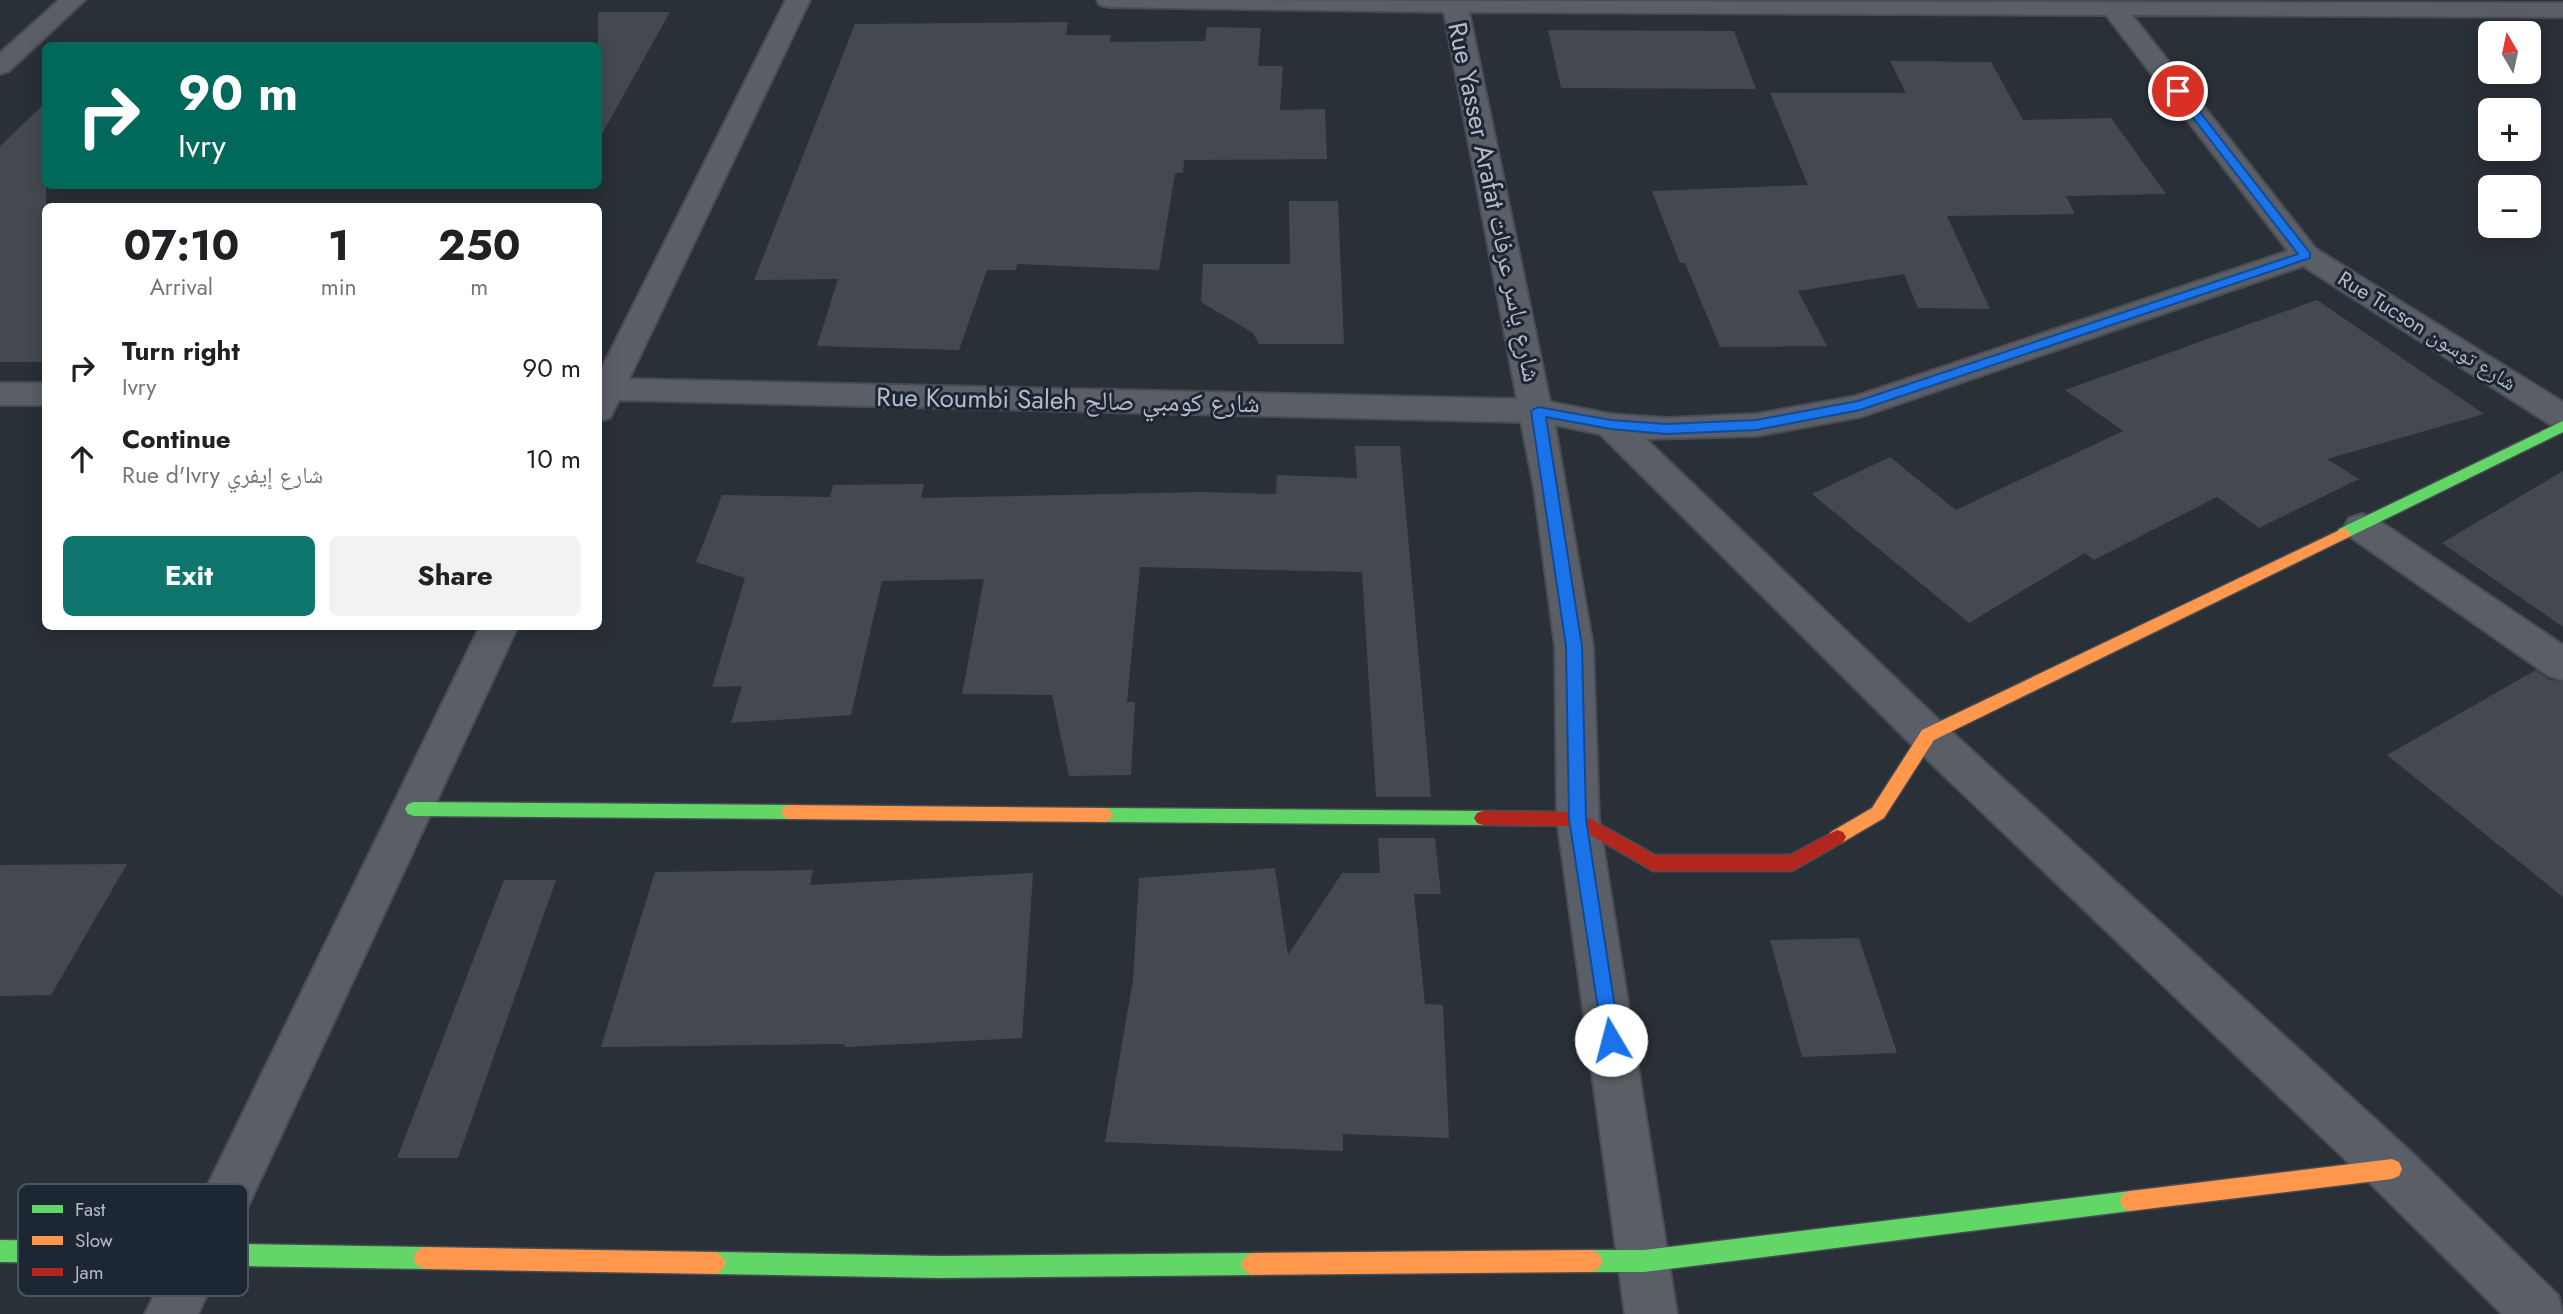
<!DOCTYPE html>
<meta charset="utf-8">
<style>
:root{--surface:#fff;--page:#f2f2f2;--text:#202124;--muted:#757577;--accent:#0f766e}
body{margin:0;font-family:Jost,"Noto Naskh Arabic",sans-serif;background:var(--page);color:var(--text);height:100vh;display:flex;flex-direction:column;font-size:26px;white-space:nowrap}
*{box-sizing:border-box;margin:0}
p{font-size:23px;color:var(--muted)}
.icon{flex:none;width:38px;height:38px;fill:none;stroke:currentColor;stroke-width:2;stroke-linecap:round;stroke-linejoin:round}
.map{position:relative;flex:1;overflow:hidden}
.sheet{position:absolute;left:42px;top:203px;width:560px;height:427px;display:flex;flex-direction:column;background:var(--surface);border-radius:10px;box-shadow:0 4px 18px #0003}
.sheet>*{flex:none}
.top-card{position:absolute;left:42px;top:42px;width:560px;height:147px;border-radius:10px;box-shadow:0 4px 18px #0003;background:#00695c;color:#fff;overflow:hidden}
.needle{width:46px;rotate:351deg}
.fabs{position:absolute;left:2478px;top:21px;display:grid;gap:14px}
.fabs a{display:grid;place-items:center;width:63px;height:63px;border-radius:10px;background:var(--surface);box-shadow:0 4px 18px #0003;font-size:35px}
.pin{position:absolute;display:grid;place-items:center;width:60px;height:60px;color:#fff;margin:-30px;border:4px solid #fff;border-radius:50%;box-shadow:0 2px 7px #0007}
.me{position:absolute;width:77px;margin:-38px;rotate:352deg;stroke-linejoin:round;filter:drop-shadow(0 0 5px #0008)}
.turn{display:flex;align-items:center;gap:24px;height:147px;padding:0 21px;font-size:32px}
.turn .icon{width:91px;height:91px;stroke-width:2.5}
.turn b{display:block;font-size:49px;line-height:60px}
.eta{display:flex;justify-content:space-evenly;align-items:center;height:119px;text-align:center}
.eta b{font-size:42px;font-weight:700;line-height:49px}
.primary-button{display:flex;gap:14px;margin-top:auto;padding:14px 21px}
.primary-button a{flex:1;height:80px;border-radius:10px;background:var(--accent);color:#fff;font-size:28px;font-weight:700;line-height:80px;text-align:center}
.primary-button a+a{background:var(--page);color:var(--text)}
ul{padding:0;list-style:none}
li{display:flex;align-items:center;gap:21px;height:91px;padding:0 21px}
li div{flex:1}
li b{display:block;font-size:26px}
li em{font-style:normal}
.map>svg:first-child{display:block}
.building{fill:#444950}
.lines{fill:none;stroke-linecap:round;stroke-linejoin:round}
.street-casing{stroke:#484c53;stroke-width:4}
.fast-casing{stroke:#484c53;stroke-width:3}
.slow-casing{stroke:#484c53;stroke-width:3}
.jam-casing{stroke:#484c53;stroke-width:3}
.street{fill:#5a5e66;fill-rule:evenodd}
.fast{fill:#63d668;fill-rule:evenodd}
.slow{fill:#ff974d;fill-rule:evenodd}
.jam{fill:#b3261e;fill-rule:evenodd}
.route{fill:#1a73e8;stroke:#114b97;stroke-width:2}
.labels{text-anchor:middle;stroke-width:6;stroke-linejoin:round;paint-order:stroke}
.far-street-label{font-size:21px;fill:#b4bcc9;stroke:#1d2633}
.street-label{font-size:26px;fill:#b4bcc9;stroke:#1d2633}
.key{fill:#1d2633;stroke:#4a5360;stroke-width:2}
.key-label{font-size:19px;fill:#b4bcc9}
</style>
<div class="map">
<svg width="2563" height="1314" viewBox="0 0 2563 1314">
<rect width="100%" height="100%" fill="#2a3038"/>
<path class="building" d="M598,12H670L598,141Z
M1068,22L1066,35H1111L1110,42L1205,41L1207,27L1261,28L1258,66H1283L1280,110L1325,109L1327,159L1184,160L1183,173H1175L1159,270L1017,264L1016,270H987L959,350L817,346L838,279L754,280L855,24Z
M1548,30L1734,31L1756,89L1561,88Z
M1890,61L1991,62L2023,120L2111,118L2166,194L2066,196L2075,214L1947,216L1990,309L1918,308L1904,274L1798,291L1827,346L1720,347L1685,263H1680L1652,191L1808,185L1770,93H1906Z
M46,102V362H0V146Z
M1289,201H1338L1344,344H1259L1253,333L1201,302L1203,264H1290Z
M2317,300L2484,414L2327,459L2359,479L2259,528L2217,497L2094,560L2085,553L1969,623L1812,494L1890,457L1956,510L2123,431L2065,390Z
M1355,446H1400L1431,797H1376L1362,572L1140,567L1127,702H1135L1131,775L1069,776L1052,695L962,694L984,579L882,581L851,715L731,723L742,686L712,687L745,578L696,562L722,495L830,497L833,485L924,484L921,498L1203,492L1276,494L1277,475L1357,478Z
M2563,471V627L2442,543Z
M2536,670L2548,679L2563,682V897L2387,755Z
M1378,838H1435L1441,894H1414L1425,1004L1443,1005L1449,1138L1343,1134V1151L1105,1142L1133,980L1139,878L1275,868L1288,955L1342,873H1380Z
M127,864L51,995L0,996V865Z
M813,870L810,885L1033,873L1022,1038L845,1047V1044L601,1047L655,872Z
M504,880H556L458,1158H397Z
M1859,938L1897,1053L1802,1057L1770,940Z"/>
<g class="lines">
<g class="street-casing">
<path id="street" d="M59,0H85L9,71L0,74V53Z
M786,0H810L629,379L1517,399L1444,12L1109,7L1100,5L1097,0L2563,3V17L2132,15L2316,249L2563,402V428L2551,425L2303,266L1860,417L1756,436L1646,439L1942,723L2410,1151L2558,1295L2563,1314H2502L2374,1187L1914,747L1600,434L1555,425L1593,646L1599,819L1677,1314H1625L1557,819L1555,646L1534,488L1521,422L619,400L610,418L598,421V376ZM1469,12L2106,15L2288,251L1856,396L1756,414L1666,418L1611,414L1550,402Z
M0,383H46V405H0Z
M2362,514L2375,518L2563,645V680L2549,676L2349,536L2344,527L2349,518Z
M480,626H518L198,1314H145Z"/>
</g>
<g class="fast-casing">
<path id="fast" d="M2563,421V432L2349,537L2344,538L2337,533L2339,529Z
M414,802L790,805L796,807L799,812L796,817L790,819L414,816L408,814L405,809L408,804Z
M1104,808L1483,811L1489,813L1492,818L1489,823L1483,825L1104,822L1098,820L1095,815L1098,810Z
M2130,1191L2137,1194L2140,1201L2137,1208L2130,1211L1644,1272H1592L1585,1268L1581,1261L1585,1254L1592,1250H1644Z
M0,1240L424,1247L431,1251L435,1258L431,1265L424,1269L0,1262Z
M715,1252L940,1256L1252,1253L1259,1257L1263,1264L1259,1271L1252,1275L940,1278L715,1274L708,1270L704,1263L708,1256Z"/>
</g>
<g class="slow-casing">
<path id="slow" d="M2344,528L2351,533L2349,537L1934,740L1884,818L1843,842L1837,844L1831,842L1828,837L1831,832L1872,808L1922,730Z
M790,805L1104,808L1110,810L1113,815L1110,820L1104,822L790,819L784,817L781,812L784,807Z
M2392,1159L2399,1162L2402,1169L2399,1176L2392,1179L2130,1211L2123,1208L2120,1201L2123,1194L2130,1191Z
M424,1247L715,1252L722,1256L726,1263L722,1270L715,1274L424,1269L417,1265L413,1258L417,1251Z
M1592,1250L1599,1254L1603,1261L1599,1268L1592,1272L1252,1275L1245,1271L1241,1264L1245,1257L1252,1253Z"/>
</g>
<g class="jam-casing">
<path id="jam" d="M1483,811L1578,812L1655,855H1790L1837,830L1843,832L1846,837L1843,842L1792,871H1653L1575,826L1483,825L1477,823L1474,818L1477,813Z"/>
</g>
<use href="#street" class="street"/>
<use href="#fast" class="fast"/>
<use href="#slow" class="slow"/>
<use href="#jam" class="jam"/>
</g>
<path class="route" d="M2174,89H2182L2310,253V258L1860,410L1756,430L1666,434L1611,429L1546,417L1582,646L1586,819L1620,1040L1617,1047L1611,1050L1604,1047L1569,819L1566,646L1531,411L1538,407L1611,420L1666,424L1756,420L1858,401L2298,254L2174,93Z"/>
<g class="labels">
<g class="far-street-label">
<text transform="translate(2427 331) rotate(32)" y="7">Rue Tucson شارع توسون</text>
</g>
<g class="street-label">
<text transform="translate(1495 202) rotate(78)" y="9">Rue Yasser Arafat شارع ياسر عرفات</text>
<text transform="translate(1068 400) rotate(1)" y="9">Rue Koumbi Saleh شارع كومبي صالح</text>
</g>
</g>
<rect x="18" y="1184" width="230" height="112" rx="10" class="key"/>
<rect x="32" y="1205" width="31" height="8" fill="#63d668"/>
<rect x="32" y="1236" width="31" height="9" fill="#ff974d"/>
<rect x="32" y="1268" width="31" height="8" fill="#b3261e"/>
<g class="key-label">
<text x="75" y="1216">Fast</text>
<text x="75" y="1247">Slow</text>
<text x="75" y="1279">Jam</text>
</g>
</svg>
<div class="fabs">
<a><svg class="needle" viewBox="-14 -14 28 28"><path d="M0-13l5 13h-10z" fill="#e53935"/><path d="M0 13l5-13h-10z" fill="#757577"/></svg></a>
<a>+</a>
<a>−</a>
</div>
<div class="pin" style="left:2178px;top:91px;background:#d93025"><svg class="icon" aria-label="arrive" viewBox="0 0 24 24"><path d="M6 21V4h12l-3 4 3 4H6"/></svg></div>
<svg class="me" style="left:1611px;top:1040px" viewBox="-20 -20 40 40"><circle r="19" fill="#fff"/><path d="M0-13L10 11 0 6-10 11z" fill="#1a73e8"/></svg>
<div class="top-card">
<div class="turn"><svg class="icon" aria-label="right" viewBox="0 0 24 24"><path d="M7 20v-9h11M14 6l5 5-5 5"/></svg><div><b>90 m</b>Ivry</div></div>
</div>
<section class="sheet">
<div class="eta">
<div><b>07:10</b><p>Arrival</p></div>
<div><b>1</b><p>min</p></div>
<div><b>250</b><p>m</p></div>
</div>
<ul>
<li><svg class="icon" aria-label="right" viewBox="0 0 24 24"><path d="M7 20v-9h11M14 6l5 5-5 5"/></svg><div><b>Turn right</b><p>Ivry</p></div><em>90 m</em></li>
<li><svg class="icon" aria-label="ahead" viewBox="0 0 24 24"><path d="M12 20V5M6 11l6-6 6 6"/></svg><div><b>Continue</b><p>Rue d'Ivry شارع إيفري</p></div><em>10 m</em></li>
</ul>
<div class="primary-button"><a>Exit</a><a>Share</a></div>
</section>
</div>
